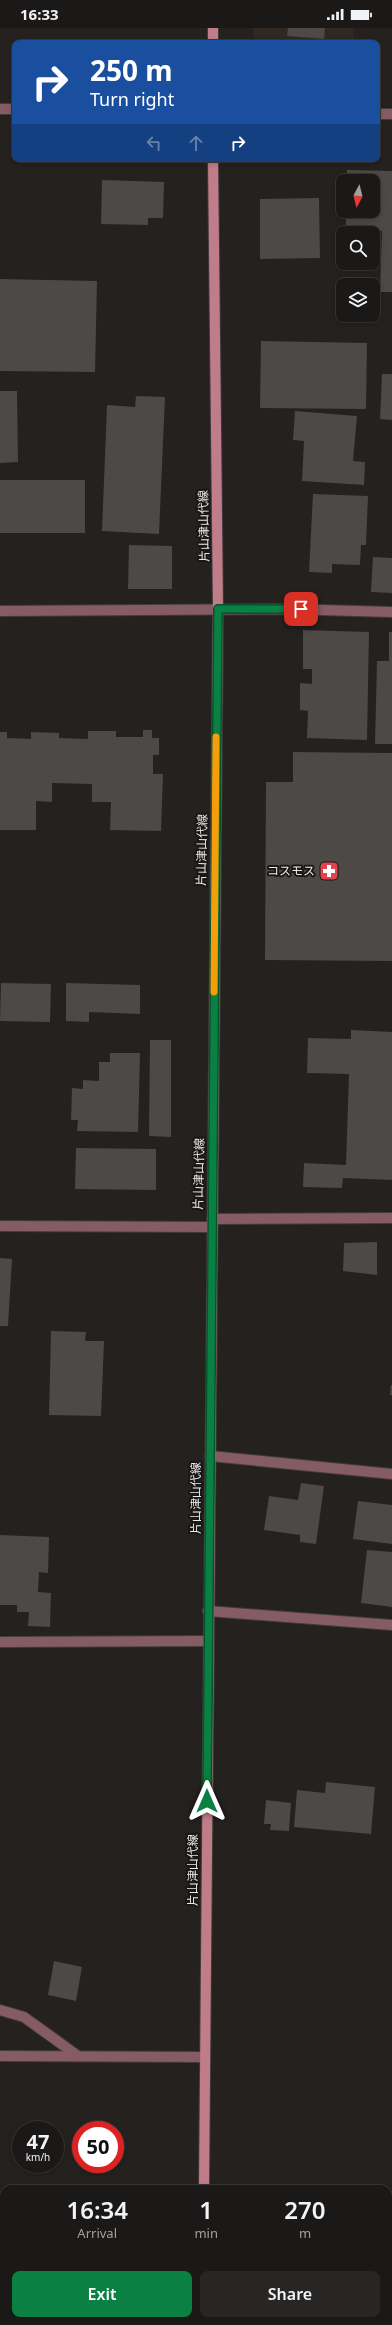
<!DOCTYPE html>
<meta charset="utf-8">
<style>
:root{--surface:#1b1917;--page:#282624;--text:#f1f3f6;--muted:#a0a0a1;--line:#393836;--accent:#0b8043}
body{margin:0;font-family:"Noto Sans","Noto Sans JP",sans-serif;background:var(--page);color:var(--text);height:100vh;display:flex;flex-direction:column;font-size:15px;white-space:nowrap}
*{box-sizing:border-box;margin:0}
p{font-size:13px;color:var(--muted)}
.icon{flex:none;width:22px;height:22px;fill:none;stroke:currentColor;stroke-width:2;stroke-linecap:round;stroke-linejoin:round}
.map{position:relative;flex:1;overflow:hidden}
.drawer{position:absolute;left:0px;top:2157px;width:392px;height:140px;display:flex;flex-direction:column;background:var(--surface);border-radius:12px 12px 0 0;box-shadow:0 2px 6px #0003,0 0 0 1px var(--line)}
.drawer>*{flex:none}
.banner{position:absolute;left:12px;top:12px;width:368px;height:122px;border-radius:8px;box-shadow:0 2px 6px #0003,0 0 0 1px var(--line);background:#1a4fa0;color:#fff;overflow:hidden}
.needle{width:26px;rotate:187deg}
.fabs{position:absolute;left:336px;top:146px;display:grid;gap:8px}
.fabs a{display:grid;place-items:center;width:44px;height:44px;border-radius:8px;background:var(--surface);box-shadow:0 2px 6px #0003,0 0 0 1px var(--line);font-size:20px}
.speed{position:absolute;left:12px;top:2093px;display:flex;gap:8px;font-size:20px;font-weight:700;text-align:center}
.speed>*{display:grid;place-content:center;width:52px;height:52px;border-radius:50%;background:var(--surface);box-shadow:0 2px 6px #0003,0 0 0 1px var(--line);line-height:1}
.speed small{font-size:10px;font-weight:400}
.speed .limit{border:6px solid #d22;background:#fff;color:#111}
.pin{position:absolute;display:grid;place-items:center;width:34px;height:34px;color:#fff;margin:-17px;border-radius:8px;box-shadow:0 2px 6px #0006}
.me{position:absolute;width:44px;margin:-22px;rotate:0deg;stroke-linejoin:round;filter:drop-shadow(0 0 3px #0008)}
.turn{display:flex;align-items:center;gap:14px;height:84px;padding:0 12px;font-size:18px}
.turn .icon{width:52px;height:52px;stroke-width:2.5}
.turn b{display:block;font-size:28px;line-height:34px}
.lanes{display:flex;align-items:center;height:38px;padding:0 12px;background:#0003;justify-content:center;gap:20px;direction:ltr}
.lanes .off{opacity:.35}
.eta{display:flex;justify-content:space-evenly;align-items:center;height:68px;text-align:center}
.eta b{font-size:24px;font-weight:600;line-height:28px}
.cta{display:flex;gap:8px;margin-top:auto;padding:8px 12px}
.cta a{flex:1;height:46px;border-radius:8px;background:var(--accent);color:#fff;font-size:16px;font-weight:600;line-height:46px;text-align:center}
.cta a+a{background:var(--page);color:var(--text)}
.status{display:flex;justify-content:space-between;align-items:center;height:28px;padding:0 20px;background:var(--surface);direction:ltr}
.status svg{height:11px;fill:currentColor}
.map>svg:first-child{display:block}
.built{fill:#302922}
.building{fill:#4c4947}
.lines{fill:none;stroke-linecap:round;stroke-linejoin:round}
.minor-casing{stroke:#403d3b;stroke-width:12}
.tertiary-casing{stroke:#403d3b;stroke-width:12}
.secondary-casing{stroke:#403d3b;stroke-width:12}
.path{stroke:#73716f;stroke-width:2.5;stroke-dasharray:2 2;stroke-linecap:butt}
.minor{stroke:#865c64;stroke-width:10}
.tertiary{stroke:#865c64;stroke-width:10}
.secondary{stroke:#c07d89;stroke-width:10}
.route-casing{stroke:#07532c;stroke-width:10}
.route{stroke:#0b8043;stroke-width:7}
.slow{stroke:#f59e0b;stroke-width:7}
.labels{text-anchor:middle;stroke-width:4;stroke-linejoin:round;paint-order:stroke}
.street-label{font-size:12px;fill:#ebe9e7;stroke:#1a1816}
.poi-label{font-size:12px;fill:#ebe9e7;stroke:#1a1816;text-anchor:end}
</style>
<div class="status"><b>16:33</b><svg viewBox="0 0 49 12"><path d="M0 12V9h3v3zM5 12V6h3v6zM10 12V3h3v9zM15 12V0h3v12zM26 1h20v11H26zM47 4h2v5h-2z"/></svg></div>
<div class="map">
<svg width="392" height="2297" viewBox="0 0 392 2297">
<rect width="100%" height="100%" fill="#24211f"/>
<path class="built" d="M253,0H353L354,15H254Z"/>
<path class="building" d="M288,0H325L324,11L287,8Z
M347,142L392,143V264H380L382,203L346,202V183H373V153H347Z
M102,152L164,154L163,190H148V197L101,196Z
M319,170L320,230L260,231V171Z
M0,251L97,253L95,344L0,343Z
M261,313L367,315L366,381L260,380Z
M382,346H392V392L380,391Z
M0,363H17L18,434L0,435Z
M136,368L165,369L159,506L102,503L107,377L135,379Z
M295,383L357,388L353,433L365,434L364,457L302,453L304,413L293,412Z
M0,452H85V505H0Z
M313,466L368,468L366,517H361L360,537L332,536V545L309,544Z
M129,517L172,518V561H128Z
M373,529L392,530V565L371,564Z
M303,602L369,604L367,712L307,710L308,683L300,682V655L312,656V641H303Z
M389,604H392V716H375L377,633H389Z
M143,702H152V710H159V727H153V746H163L161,803L110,802L111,774H92V756L52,755V774L36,773V802H0V704H7V710L31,711V704L59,705V710L88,711V703H116V709H143Z
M293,724L392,725V933L265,932L266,754H293Z
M1,955L51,956L50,994L0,993Z
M66,955L140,957V986L89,984V994L66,993Z
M351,1002L392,1004V1152L343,1150L342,1160L303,1159L304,1135L346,1137L349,1046L307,1045L308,1010L351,1011Z
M150,1012H171V1109L149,1108Z
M110,1025H140L138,1104L77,1103L78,1092H71L72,1060L83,1061V1052L99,1053V1034H110Z
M76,1120L156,1121V1162L75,1161Z
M377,1214V1247L343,1243L344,1215Z
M0,1230L12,1231L8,1298H0Z
M51,1303L86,1304L85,1313H104L101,1388L49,1387Z
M391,1357H392V1367H390Z
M301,1455L324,1458L316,1516L300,1514V1507L264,1502L269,1468L298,1472Z
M358,1473L392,1477V1516L353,1511Z
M0,1507L49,1509L48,1545L39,1544L38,1564L51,1565L50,1599L28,1598L29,1584H17V1577H0Z
M367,1522L392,1524V1579L361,1575Z
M326,1754L375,1759L371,1806L294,1799L297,1762L325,1765Z
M266,1772L291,1775L289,1803L270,1802L271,1796H264Z
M54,1933L82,1939L76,1973L48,1967Z
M325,2293H353L359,2295V2297H324Z"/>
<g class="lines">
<g class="minor-casing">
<path id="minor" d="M0,81H15
M0,583L286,581L392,584
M212,1191L392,1190
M210,1428L392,1446
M208,1583L392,1597
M0,1614L208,1613
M0,1982L24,1989L78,2028"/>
</g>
<g class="tertiary-casing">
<path id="tertiary" d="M377,86H392
M0,1198L212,1199
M0,2028L205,2029"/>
</g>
<g class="secondary-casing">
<path id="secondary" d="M213,15V0
M204,2161L218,581L213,131
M204,2297V2293"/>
</g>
<path class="path" d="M388,2269L392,2270"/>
<use href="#minor" class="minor"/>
<use href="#tertiary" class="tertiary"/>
<use href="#secondary" class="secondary"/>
</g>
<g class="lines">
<g class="route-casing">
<path id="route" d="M207,1773L218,581H301"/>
</g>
<use href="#route" class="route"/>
<path class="slow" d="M214,964L216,709"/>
</g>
<defs>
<g id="pharmacy-square" transform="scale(1)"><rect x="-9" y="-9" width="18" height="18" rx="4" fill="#e0444e" stroke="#1a1816"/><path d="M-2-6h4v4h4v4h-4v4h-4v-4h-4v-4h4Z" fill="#fff"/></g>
</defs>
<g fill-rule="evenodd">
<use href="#pharmacy-square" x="329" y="843"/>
</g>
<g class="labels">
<g class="street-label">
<text transform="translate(204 498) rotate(-91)" y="4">片山津山代線</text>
<text transform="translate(202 822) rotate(-89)" y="4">片山津山代線</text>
<text transform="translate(199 1146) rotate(-89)" y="4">片山津山代線</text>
<text transform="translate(196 1470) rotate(-90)" y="4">片山津山代線</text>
<text transform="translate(193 1842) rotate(-90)" y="4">片山津山代線</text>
</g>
<g class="poi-label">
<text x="315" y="847">コスモス</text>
</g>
</g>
</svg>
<div class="fabs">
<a><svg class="needle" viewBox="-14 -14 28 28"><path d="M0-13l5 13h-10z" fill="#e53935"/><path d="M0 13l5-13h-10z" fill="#a0a0a1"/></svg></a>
<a><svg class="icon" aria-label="search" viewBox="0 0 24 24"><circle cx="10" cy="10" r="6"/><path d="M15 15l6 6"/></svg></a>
<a><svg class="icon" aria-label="layers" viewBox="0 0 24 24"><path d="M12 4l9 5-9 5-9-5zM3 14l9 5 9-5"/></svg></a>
</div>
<div class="speed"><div>47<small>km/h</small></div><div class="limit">50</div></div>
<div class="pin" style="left:301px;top:581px;background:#d93025"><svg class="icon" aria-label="arrive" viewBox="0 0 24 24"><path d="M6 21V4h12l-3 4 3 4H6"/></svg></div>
<svg class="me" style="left:207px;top:1773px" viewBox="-20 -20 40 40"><path d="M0-17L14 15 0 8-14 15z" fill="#0b8043" stroke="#fff" stroke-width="4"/></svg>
<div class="banner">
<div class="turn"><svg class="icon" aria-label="right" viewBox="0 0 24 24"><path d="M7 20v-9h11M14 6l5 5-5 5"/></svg><div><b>250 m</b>Turn right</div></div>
<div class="lanes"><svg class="icon off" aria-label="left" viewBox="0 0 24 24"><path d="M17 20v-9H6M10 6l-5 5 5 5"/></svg><svg class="icon off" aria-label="ahead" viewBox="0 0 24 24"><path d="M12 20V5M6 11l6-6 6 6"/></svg><svg class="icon" aria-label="right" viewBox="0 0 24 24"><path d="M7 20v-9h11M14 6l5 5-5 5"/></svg></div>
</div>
<section class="drawer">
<div class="eta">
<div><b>16:34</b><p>Arrival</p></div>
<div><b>1</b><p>min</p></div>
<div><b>270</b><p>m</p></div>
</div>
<div class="cta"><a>Exit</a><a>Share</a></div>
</section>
</div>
